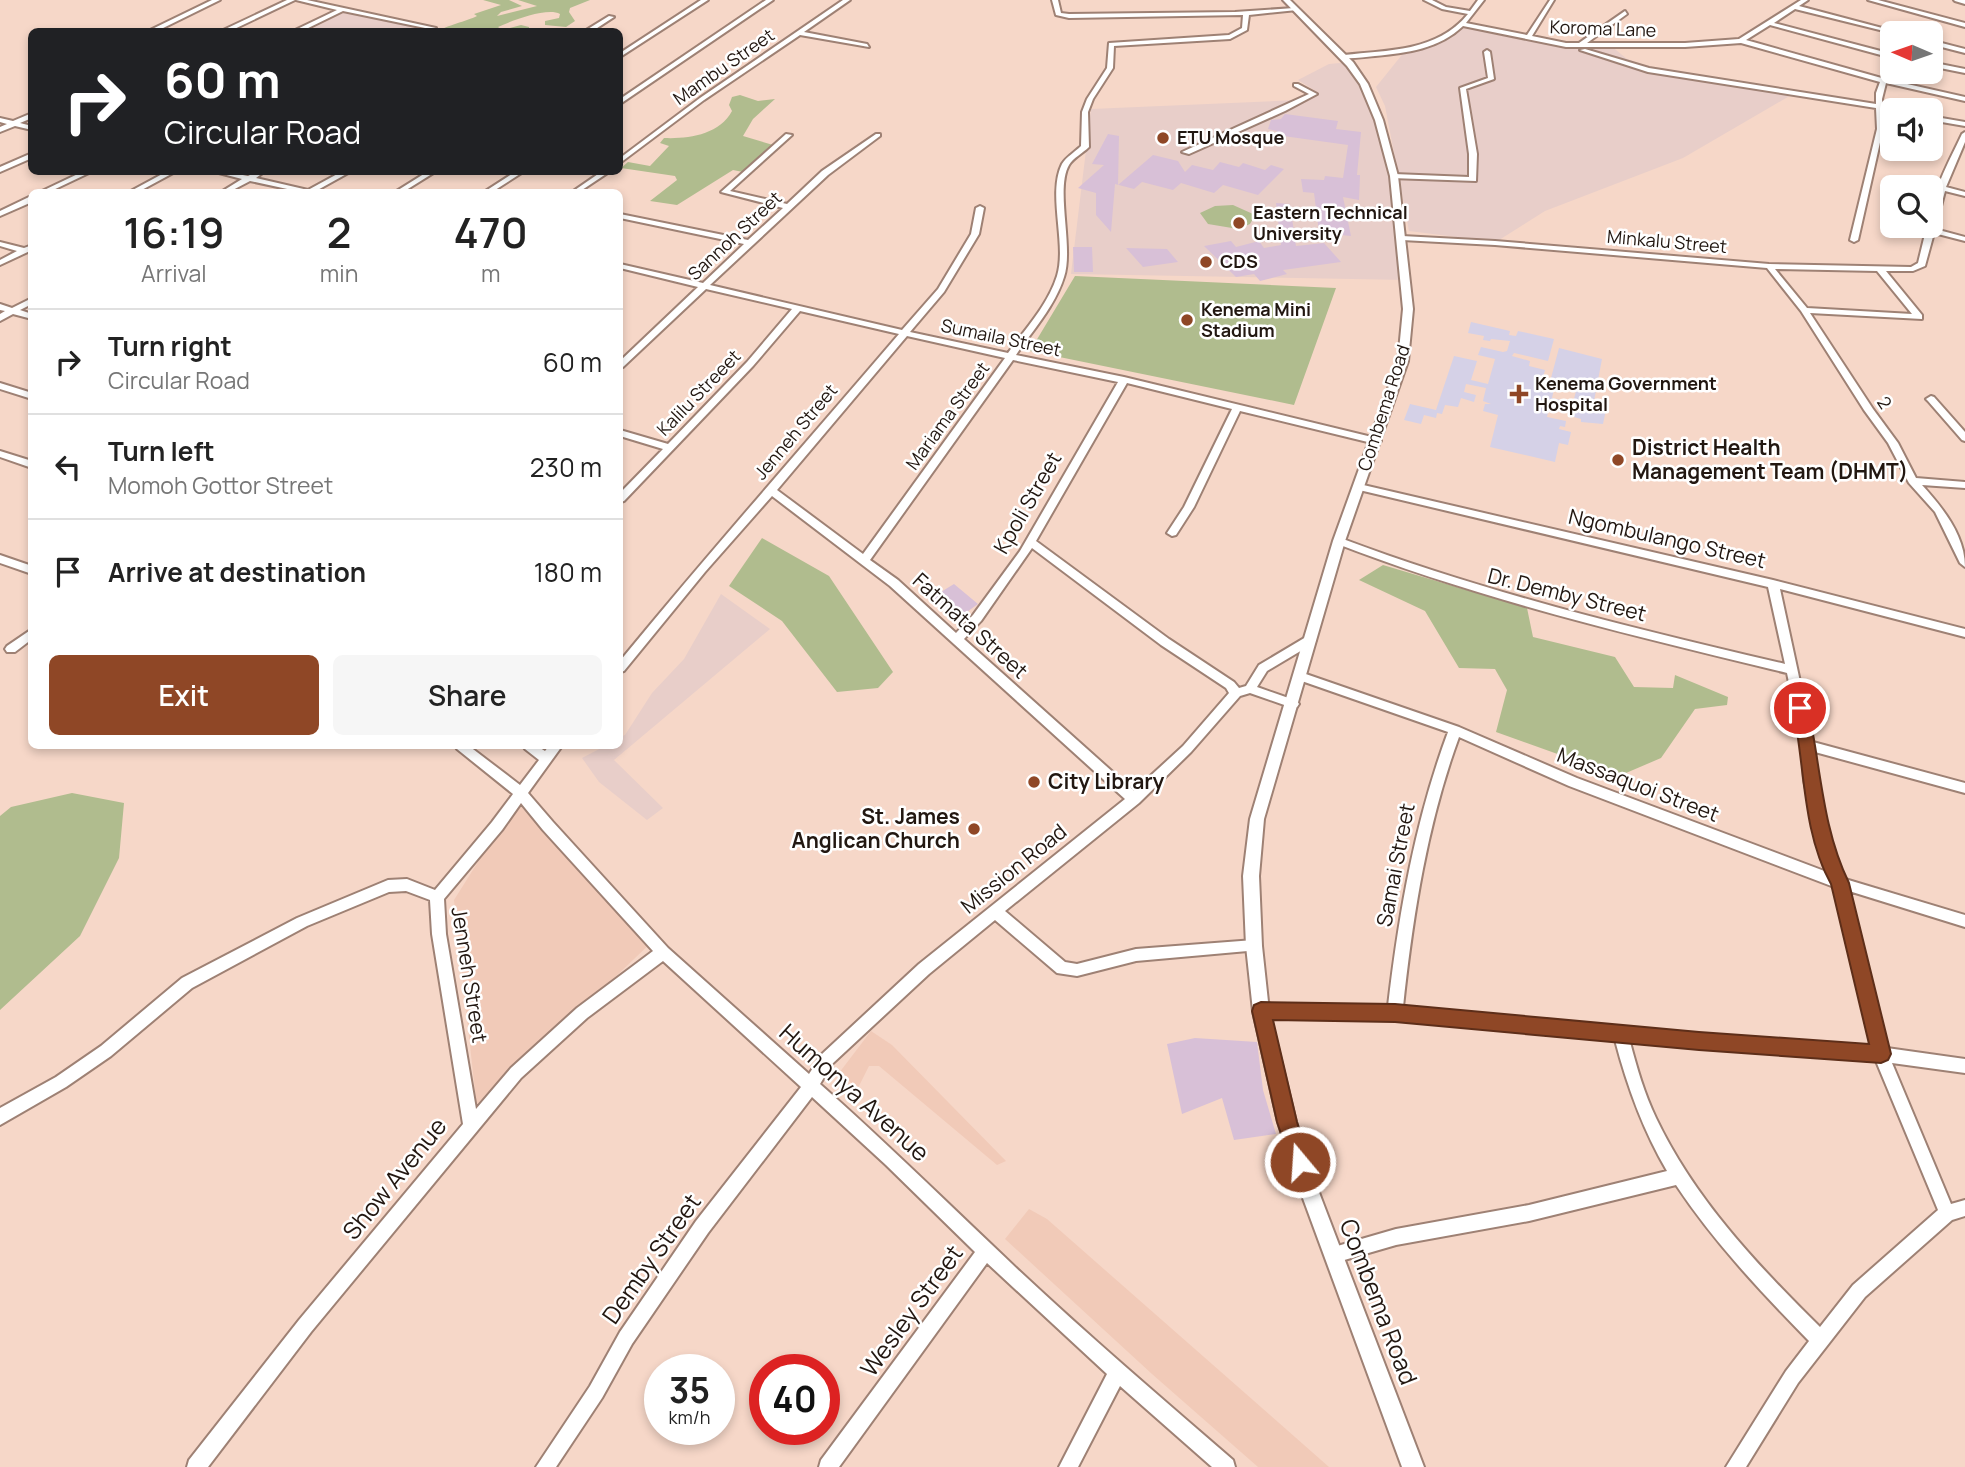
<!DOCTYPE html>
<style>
:root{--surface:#fff;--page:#f6f6f6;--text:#222;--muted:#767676;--line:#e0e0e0;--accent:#8f4726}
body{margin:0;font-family:Manrope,sans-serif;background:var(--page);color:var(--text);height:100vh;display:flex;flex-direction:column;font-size:26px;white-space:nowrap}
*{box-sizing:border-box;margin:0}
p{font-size:23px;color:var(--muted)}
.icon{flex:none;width:38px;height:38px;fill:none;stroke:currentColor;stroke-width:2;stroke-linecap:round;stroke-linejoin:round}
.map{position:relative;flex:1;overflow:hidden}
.panel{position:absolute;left:28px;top:189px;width:595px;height:560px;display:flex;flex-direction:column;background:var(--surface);border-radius:10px;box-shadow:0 4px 10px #0003}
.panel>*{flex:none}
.hud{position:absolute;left:28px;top:28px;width:595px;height:147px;border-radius:10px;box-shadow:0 4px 10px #0003;background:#202124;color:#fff;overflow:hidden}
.needle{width:46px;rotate:272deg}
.controls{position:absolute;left:1880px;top:21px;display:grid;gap:14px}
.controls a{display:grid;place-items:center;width:63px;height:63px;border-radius:10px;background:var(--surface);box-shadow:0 4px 10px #0003;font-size:35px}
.speed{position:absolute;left:644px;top:1354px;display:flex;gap:14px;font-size:35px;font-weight:700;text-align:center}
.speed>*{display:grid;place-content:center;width:91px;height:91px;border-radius:50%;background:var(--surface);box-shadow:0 4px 10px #0003;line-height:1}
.speed small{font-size:18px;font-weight:400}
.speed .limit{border:10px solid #d22;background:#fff;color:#111}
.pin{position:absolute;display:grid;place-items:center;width:60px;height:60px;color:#fff;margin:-30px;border:4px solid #fff;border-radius:50%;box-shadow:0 2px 7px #0007}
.me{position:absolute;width:77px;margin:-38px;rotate:342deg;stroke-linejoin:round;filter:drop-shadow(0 0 5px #0008)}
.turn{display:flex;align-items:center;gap:24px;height:147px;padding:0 21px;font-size:32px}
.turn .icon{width:91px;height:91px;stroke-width:2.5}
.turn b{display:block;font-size:49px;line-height:60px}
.eta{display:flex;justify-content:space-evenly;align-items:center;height:119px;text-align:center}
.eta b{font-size:42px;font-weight:600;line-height:49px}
.cta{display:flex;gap:14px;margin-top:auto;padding:14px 21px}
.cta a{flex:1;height:80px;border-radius:10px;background:var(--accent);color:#fff;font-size:28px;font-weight:600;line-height:80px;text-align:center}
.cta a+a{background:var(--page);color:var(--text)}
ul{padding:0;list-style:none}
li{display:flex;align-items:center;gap:21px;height:105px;padding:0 21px;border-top:2px solid var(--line)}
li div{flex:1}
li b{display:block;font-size:26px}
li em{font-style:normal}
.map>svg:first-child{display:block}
.built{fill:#f1cab8}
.education{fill:#e8cec9}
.medical{fill:#d5d1e7}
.green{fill:#b0bc8e}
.building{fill:#d8c0d7}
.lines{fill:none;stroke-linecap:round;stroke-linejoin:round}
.minor-casing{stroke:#9e8174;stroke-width:4}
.tertiary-casing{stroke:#9e8174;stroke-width:4}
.minor{fill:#fff;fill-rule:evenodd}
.tertiary{fill:#fff;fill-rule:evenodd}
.route{fill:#8f4726;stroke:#5d2e19;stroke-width:2}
.poi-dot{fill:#8f4726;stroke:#fff;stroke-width:2.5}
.labels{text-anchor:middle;stroke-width:5;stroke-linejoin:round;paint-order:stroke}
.far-street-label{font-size:18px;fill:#221711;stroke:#fff}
.far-poi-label{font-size:18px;font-weight:bold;fill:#221711;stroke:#fff;text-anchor:start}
.poi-label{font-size:21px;font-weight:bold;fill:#221711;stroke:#fff;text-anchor:start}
.street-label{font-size:21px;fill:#221711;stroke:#fff}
.near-street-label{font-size:24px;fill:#221711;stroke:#fff}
</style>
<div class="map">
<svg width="1965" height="1467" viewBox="0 0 1965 1467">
<rect width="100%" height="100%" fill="#f6d7c8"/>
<path class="built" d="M520,795L656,938L477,1109L454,900Z
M871,1031L892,1045L1006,1161L997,1165L879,1066H869L858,1088L839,1073Z
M1029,1209L1047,1219L1329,1467H1258L1152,1374L1005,1239Z"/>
<path class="education" d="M345,12L419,25V31L305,32Z
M1461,25L1552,44L1610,45L1627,59L1661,72L1793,94L1683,158L1545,211L1496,242L1409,231L1385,106L1376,87L1405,51Z
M1351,62L1394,171L1407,280L1071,274L1091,109L1299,100L1314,90L1298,80L1329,64Z
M721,594L770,629L614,760L663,808L647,820L599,782L582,758L605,746H620V737L625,735L652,693L684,659Z"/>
<path class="medical" d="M1471,322L1510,331L1509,335L1516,336L1518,331L1554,339L1548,361L1514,353L1512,356L1530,361L1529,366L1545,370L1541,386L1554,389L1552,398L1573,403L1576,391L1572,390L1573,383L1551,378L1559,348L1602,359L1594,401L1607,405L1603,424L1581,422V419L1570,416L1571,408L1550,404L1547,417L1566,421L1565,427L1560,426L1559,429L1571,432L1568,445L1559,443L1555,462L1490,447L1498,415L1483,411L1485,404H1491L1483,401L1486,388L1466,384L1464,392L1476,395L1474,402L1461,398L1458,407L1445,405L1442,414L1437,413L1436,418L1424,415L1421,424L1404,420L1410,404L1436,410L1454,356L1477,361L1471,380L1488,384L1495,359L1478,355L1481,347L1503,352L1507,351L1510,341L1491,339L1490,341L1483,340L1484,336L1468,333Z"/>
<path class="green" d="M483,0H509L522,6L501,12L497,16L537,6L518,0H590L570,8L569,12L575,21L566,27L545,25V21L559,18L560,14C547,7 511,21 498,27L502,30L521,25L529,27V31H439C445,26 467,21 477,16L474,14L501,5Z
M740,95L758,101L775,99L753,119L743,136L773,145L743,172L733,170L677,205L650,201L677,180L675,176L621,168L628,162L650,166L669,146L660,143L664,138C688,139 719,135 732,111L729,105L732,97Z
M1233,205L1253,214L1254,217L1250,224L1238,229L1208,224L1200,213L1215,206Z
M1075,276L1336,288L1294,405L1030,351Z
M762,538L829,576L893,672L878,688L837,692L782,621L729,586Z
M1383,565L1527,608L1533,637L1615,657L1634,687L1673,688L1675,675L1728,697L1727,705L1695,709L1661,758L1619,776L1496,732L1507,690L1495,669L1459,668L1425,611L1359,580Z
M72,793L124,803L119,858L80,936L0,1010V816L11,807Z"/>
<path class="building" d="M1285,114L1338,121L1336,129L1361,132L1357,175H1360L1359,200L1343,197L1351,236L1331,234L1333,240H1320L1314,193L1303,192L1301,179L1324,180L1325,176L1343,178L1348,145L1276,135L1277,131L1268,129L1271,120L1281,119Z
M1108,134L1119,136L1118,185L1153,155L1178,161L1185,172L1192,165L1213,170L1220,162L1239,167L1243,163L1265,170L1271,165L1284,169L1258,195L1223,185L1214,193L1181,183L1173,190L1142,182L1134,189L1115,184L1111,232L1096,215V193L1078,188L1104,165L1092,164Z
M1276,203L1290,204L1296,246L1324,243L1341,262L1283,270L1287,274L1260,281L1254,274L1236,277L1204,246L1231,241L1236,247L1259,241L1264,248L1281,245Z
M1073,247H1092L1093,272H1074Z
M1126,248L1167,249L1178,262L1143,267Z
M954,584L978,604L957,619L931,598Z
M1195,1038L1257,1042L1263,1090L1276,1134L1234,1140L1222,1098L1182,1114L1167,1044Z"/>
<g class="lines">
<g class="minor-casing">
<path id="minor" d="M212,0H220L155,32H146Z
M287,0H295L228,32H219Z
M296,0H307L436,28L435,32H429L430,29L343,11L300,32H291L337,10Z
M701,0H708L620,57V53Z
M766,0H773L620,104V99Z
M843,0H850L804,32L867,44L869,47L800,35L704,100L620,163V158L700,98Z
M1052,0H1058L1061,13L1069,14L1235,12L1294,8L1297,10L1249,15L1247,30L1230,39L1114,46L1113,68L1093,99L1088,112L1089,147C1083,153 1073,158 1069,165C1055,189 1074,248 1064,277C1055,306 1033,330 1016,355L1124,377L1376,438L1381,441L1376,444L1240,411L1194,507L1176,535L1172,536L1167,533L1184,507L1232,409L1127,383L1036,541L1169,639L1234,682L1239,688L1246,686L1259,665L1306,637H1314L1316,640L1314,643L1267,671L1257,687L1297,701L1299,704L1297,707L1293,708L1250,693L1240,696L1191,752L1139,803L1005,911L1065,962L1077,964L1136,949L1254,940L1259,942L1261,946L1259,950L1136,961L1077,976L1057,973L995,920L929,974L832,1064L820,1084C879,1136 934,1190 991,1244C1069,1319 1151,1389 1233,1460L1235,1467H1212L1120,1386L1078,1467H1059L1107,1374L987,1263L839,1467H819L821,1460L975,1252L886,1165L812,1097L708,1233L632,1344L602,1398L556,1467H536L590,1386L620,1332L696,1221L801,1087L663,961L587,1018L521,1078L311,1332L208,1467H187L189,1460L299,1320L463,1124L432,934L430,900L406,891L389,892L307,926L192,988L111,1056L66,1087L0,1125V1108L56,1077L101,1046L182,978L297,918L388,880L407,879L435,890L492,822L513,794L457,749L455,746H469L520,785L539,760L525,749L523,746H537L545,751L549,746H562L528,793L553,822L668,948L809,1074L822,1054L919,964L1125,799L890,586L772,496L705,572L624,671L620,672V661C711,550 806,443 899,334L800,311L753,366L624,501L620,502V493L663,449L620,436V430L668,444L747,362L792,309L706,289L623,367L620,368V361L698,287L620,268V264L703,283L744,244L620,218V214L748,240L783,208L721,192L786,134L792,135L730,191L787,204L822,171L876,134H880V136L828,175L710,285L902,330L938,289L971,234L976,208L980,206L984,208L979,234L944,292L910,332L1008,353C1025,329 1048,305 1057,276C1067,244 1047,194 1062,164C1066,157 1075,152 1081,146L1082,112L1087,99L1107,68L1109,43L1229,35L1242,28L1243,15L1069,18L1056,15ZM907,336L1005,358L863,554L777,490ZM1013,360L1118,382L1020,551L973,615L956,633L898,580L870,560ZM1032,548L1161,645L1226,688L1229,693L1183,746L1134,791L964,639L981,621ZM521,803L543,830L653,951L577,1008L511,1068L476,1109L446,934L444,899L502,830Z
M1424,0H1432L1446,7L1470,11L1478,0H1484L1466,23L1527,35L1550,0H1554L1532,36L1566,43H1579L1625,11L1627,14L1587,43H1685L1739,39L1801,0H1808L1799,6L1901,33H1892L1795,9L1774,23L1892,54V58L1770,25L1746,40L1885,79L1965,97V101L1886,83L1882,99L1883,129L1858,240L1854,242L1850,240L1877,129L1876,108L1648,72L1580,50L1585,49L1649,68L1876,104V93L1880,82L1741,43L1685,47H1566L1463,26C1439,49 1407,53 1375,56C1364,57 1353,59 1342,58L1344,55C1388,50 1437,52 1468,14L1442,9Z
M1868,0H1878L1965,23V27Z
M1954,0H1965V4L1955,1Z
M609,16L614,17L591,32H583Z
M1930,40L1965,49V53L1930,44Z
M1487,50L1490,52L1494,79L1466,89L1477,154L1476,181L1391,178V174H1394L1469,177V154L1460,88L1488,78L1484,52Z
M1930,62L1965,69V73L1930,66Z
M1294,84H1298L1317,94L1285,111L1189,154L1182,152L1309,94L1294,86Z
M32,113V118L20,123L32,126V130L15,126L0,132V127L7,124L0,122V118L13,121Z
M1930,116L1965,122V126L1930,120Z
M1965,132V142L1946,187L1965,192V196L1945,191L1935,229L1965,237V241L1934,233L1925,266L1913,271H1886L1922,315V319L1810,313L1873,409L1898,443L1916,478L1965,482V488L1922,485C1942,507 1965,535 1965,567L1960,563L1935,512L1909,483L1888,443L1864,410L1801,311L1767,268L1495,245L1402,240L1398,238L1402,236L1495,241L1769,264L1911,267L1918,263L1926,230L1930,226C1930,194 1949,162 1962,134ZM1775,269L1877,271L1912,314L1807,308Z
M32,153V158L0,172V167Z
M82,172H91L49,192H40Z
M166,172H175L138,192H129Z
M215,172H227L248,176L256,172H264L256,178L308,190L341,172H350L314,192H301L250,181L229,192H221L242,179Z
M427,172H435L403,192H395Z
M515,172H523L492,192H484Z
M601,172H609L579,192H572Z
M29,197H32V202L0,216V211Z
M0,242L24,248L32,245V250L0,265V260L17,251L0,246Z
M32,298V304L20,310L32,314V319L13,314L0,321V314L5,311L0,310V304L12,308Z
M0,383L32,393V399L0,389Z
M1931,396L1934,397L1965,432V441L1962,440L1928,401L1926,399Z
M0,451L32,461V468L0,457Z
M1359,484L1773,580L1965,629V637L1780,589L1813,742L1965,783V793L1815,752C1817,787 1827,848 1845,879L1965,915V927L1849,891L1887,1048L1965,1059V1073L1892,1063L1951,1204L1965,1200V1216L1952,1220L1865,1297L1798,1383L1746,1467H1726L1786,1371L1809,1341C1761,1292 1714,1242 1676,1185L1529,1221L1396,1245L1334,1263L1328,1261L1326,1255L1328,1249L1334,1247L1396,1229L1529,1205L1667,1171C1643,1130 1627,1086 1615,1040L1395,1020L1261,1018L1256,1016L1254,1011L1256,1006L1261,1004L1388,1006C1399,912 1415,821 1448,732L1296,679L1294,676L1300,672L1459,727L1577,778L1827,872L1823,865L1804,780L1802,745L1787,673C1634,636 1482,600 1335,543L1334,541L1335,539H1343C1487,593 1635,629 1785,664L1768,587L1355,489L1354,487ZM1459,737L1569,786L1834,887L1872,1046L1699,1034L1403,1007C1413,915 1427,824 1459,737ZM1630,1042L1876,1061L1938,1210L1853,1285L1820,1327C1757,1265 1694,1198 1656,1118C1644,1093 1637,1068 1630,1042Z
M0,555L32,566V574L0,563Z
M32,629V639L15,652H7L5,649L7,646Z"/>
</g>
<g class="tertiary-casing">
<path id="tertiary" d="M1283,0H1290L1353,62L1368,84L1383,120L1398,176L1413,309L1408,361L1345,541L1264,819L1259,876L1262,946L1269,1011L1296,1122L1315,1182L1424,1467H1402L1297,1182L1278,1122L1253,1011L1246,946L1243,876L1250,819L1333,541L1398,361L1403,309L1390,176L1375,120L1360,84L1347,66Z"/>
</g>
<use href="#minor" class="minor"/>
<use href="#tertiary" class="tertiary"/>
</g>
<path class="route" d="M1800,702L1808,708C1821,767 1822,828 1849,883L1891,1054L1888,1060L1881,1063L1699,1050L1395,1022L1273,1020L1297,1122L1310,1162L1307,1169L1300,1172L1293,1169L1277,1122L1252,1011L1254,1005L1261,1002L1395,1004L1699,1032L1869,1044L1831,884C1802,832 1805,766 1793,708Z"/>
<g class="poi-dot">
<circle cx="1163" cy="138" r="7"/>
<circle cx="1239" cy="223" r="7"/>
<circle cx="1206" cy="262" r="7"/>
<circle cx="1187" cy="320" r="7"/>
<path d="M1515.5 383.5h7v7h7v7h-7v7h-7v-7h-7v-7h7z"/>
<circle cx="1618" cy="460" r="7"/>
<circle cx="1034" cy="782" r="7"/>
<circle cx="974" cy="829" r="7"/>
</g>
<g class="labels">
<g class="far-street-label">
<text transform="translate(1603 29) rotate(2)" y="6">Koroma Lane</text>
<text transform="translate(724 67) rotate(-35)" y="6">Mambu Street</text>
<text transform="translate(735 236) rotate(-43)" y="6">Sannoh Street</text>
<text transform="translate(1667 242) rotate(5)" y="6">Minkalu Street</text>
<text transform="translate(1001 338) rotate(12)" y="6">Sumaila Street</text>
<text transform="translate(699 393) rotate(-46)" y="6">Kalilu Streeet</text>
<text transform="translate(1884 403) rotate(56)" y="6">2</text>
<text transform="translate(1384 408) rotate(-72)" y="6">Combema Road</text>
<text transform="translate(948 416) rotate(-54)" y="6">Mariama Street</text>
<text transform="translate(796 432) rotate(-50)" y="6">Jenneh Street</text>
</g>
<g class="far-poi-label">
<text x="1177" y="144">ETU Mosque</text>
<text x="1253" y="219">Eastern Technical<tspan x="1253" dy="21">University</tspan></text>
<text x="1220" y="268">CDS</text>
<text x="1201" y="316">Kenema Mini<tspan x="1201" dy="21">Stadium</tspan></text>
<text x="1535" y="390">Kenema Government<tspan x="1535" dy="21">Hospital</tspan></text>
</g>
<g class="poi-label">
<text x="1632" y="455">District Health<tspan x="1632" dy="24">Management Team (DHMT)</tspan></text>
<text x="1048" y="789">City Library</text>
<text x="960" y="824" text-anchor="end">St. James<tspan x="960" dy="24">Anglican Church</tspan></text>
</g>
<g class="street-label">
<text transform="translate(1028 503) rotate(-60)" y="7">Kpoli Street</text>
<text transform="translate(1667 539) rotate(13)" y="7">Ngombulango Street</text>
<text transform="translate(1567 595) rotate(14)" y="7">Dr. Demby Street</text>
<text transform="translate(970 626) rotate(42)" y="7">Fatmata Street</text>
<text transform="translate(1638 785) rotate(21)" y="7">Massaquoi Street</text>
<text transform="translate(1396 865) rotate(-79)" y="7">Samai Street</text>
<text transform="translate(1014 869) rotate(-39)" y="7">Mission Road</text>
<text transform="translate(469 975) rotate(81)" y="7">Jenneh Street</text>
</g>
<g class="near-street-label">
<text transform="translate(854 1093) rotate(42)" y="8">Humonya Avenue</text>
<text transform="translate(395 1179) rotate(-51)" y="8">Show Avenue</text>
<text transform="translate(652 1259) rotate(-55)" y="8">Demby Street</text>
<text transform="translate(1378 1302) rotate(69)" y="8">Combema Road</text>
<text transform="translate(912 1311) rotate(-54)" y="8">Wesley Street</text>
</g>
</g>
</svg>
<div class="controls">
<a><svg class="needle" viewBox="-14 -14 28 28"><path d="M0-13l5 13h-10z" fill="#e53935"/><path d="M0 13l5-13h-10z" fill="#767676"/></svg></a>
<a><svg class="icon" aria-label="sound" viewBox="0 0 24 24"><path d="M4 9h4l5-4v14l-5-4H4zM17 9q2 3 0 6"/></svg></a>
<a><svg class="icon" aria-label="search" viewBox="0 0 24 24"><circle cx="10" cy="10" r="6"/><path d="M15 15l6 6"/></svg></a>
</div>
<div class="speed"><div>35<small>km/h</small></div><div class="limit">40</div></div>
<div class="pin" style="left:1800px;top:708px;background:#d93025"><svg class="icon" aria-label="arrive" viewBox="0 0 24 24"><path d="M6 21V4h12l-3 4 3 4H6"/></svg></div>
<svg class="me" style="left:1300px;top:1162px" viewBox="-20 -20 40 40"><circle r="17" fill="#8f4726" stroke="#fff" stroke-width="3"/><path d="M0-11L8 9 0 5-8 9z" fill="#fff"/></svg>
<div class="hud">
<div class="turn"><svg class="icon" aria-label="right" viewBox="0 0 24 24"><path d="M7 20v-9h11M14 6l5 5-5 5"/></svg><div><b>60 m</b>Circular Road</div></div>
</div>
<section class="panel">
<div class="eta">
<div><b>16:19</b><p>Arrival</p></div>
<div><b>2</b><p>min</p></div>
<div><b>470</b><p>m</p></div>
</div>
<ul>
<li><svg class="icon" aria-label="right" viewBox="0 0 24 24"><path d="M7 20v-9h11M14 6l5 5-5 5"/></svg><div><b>Turn right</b><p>Circular Road</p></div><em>60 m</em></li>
<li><svg class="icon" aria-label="left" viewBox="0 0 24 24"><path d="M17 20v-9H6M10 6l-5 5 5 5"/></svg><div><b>Turn left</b><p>Momoh Gottor Street</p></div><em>230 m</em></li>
<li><svg class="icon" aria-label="arrive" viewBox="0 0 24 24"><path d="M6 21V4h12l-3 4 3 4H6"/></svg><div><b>Arrive at destination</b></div><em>180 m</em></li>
</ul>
<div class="cta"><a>Exit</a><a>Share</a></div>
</section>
</div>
